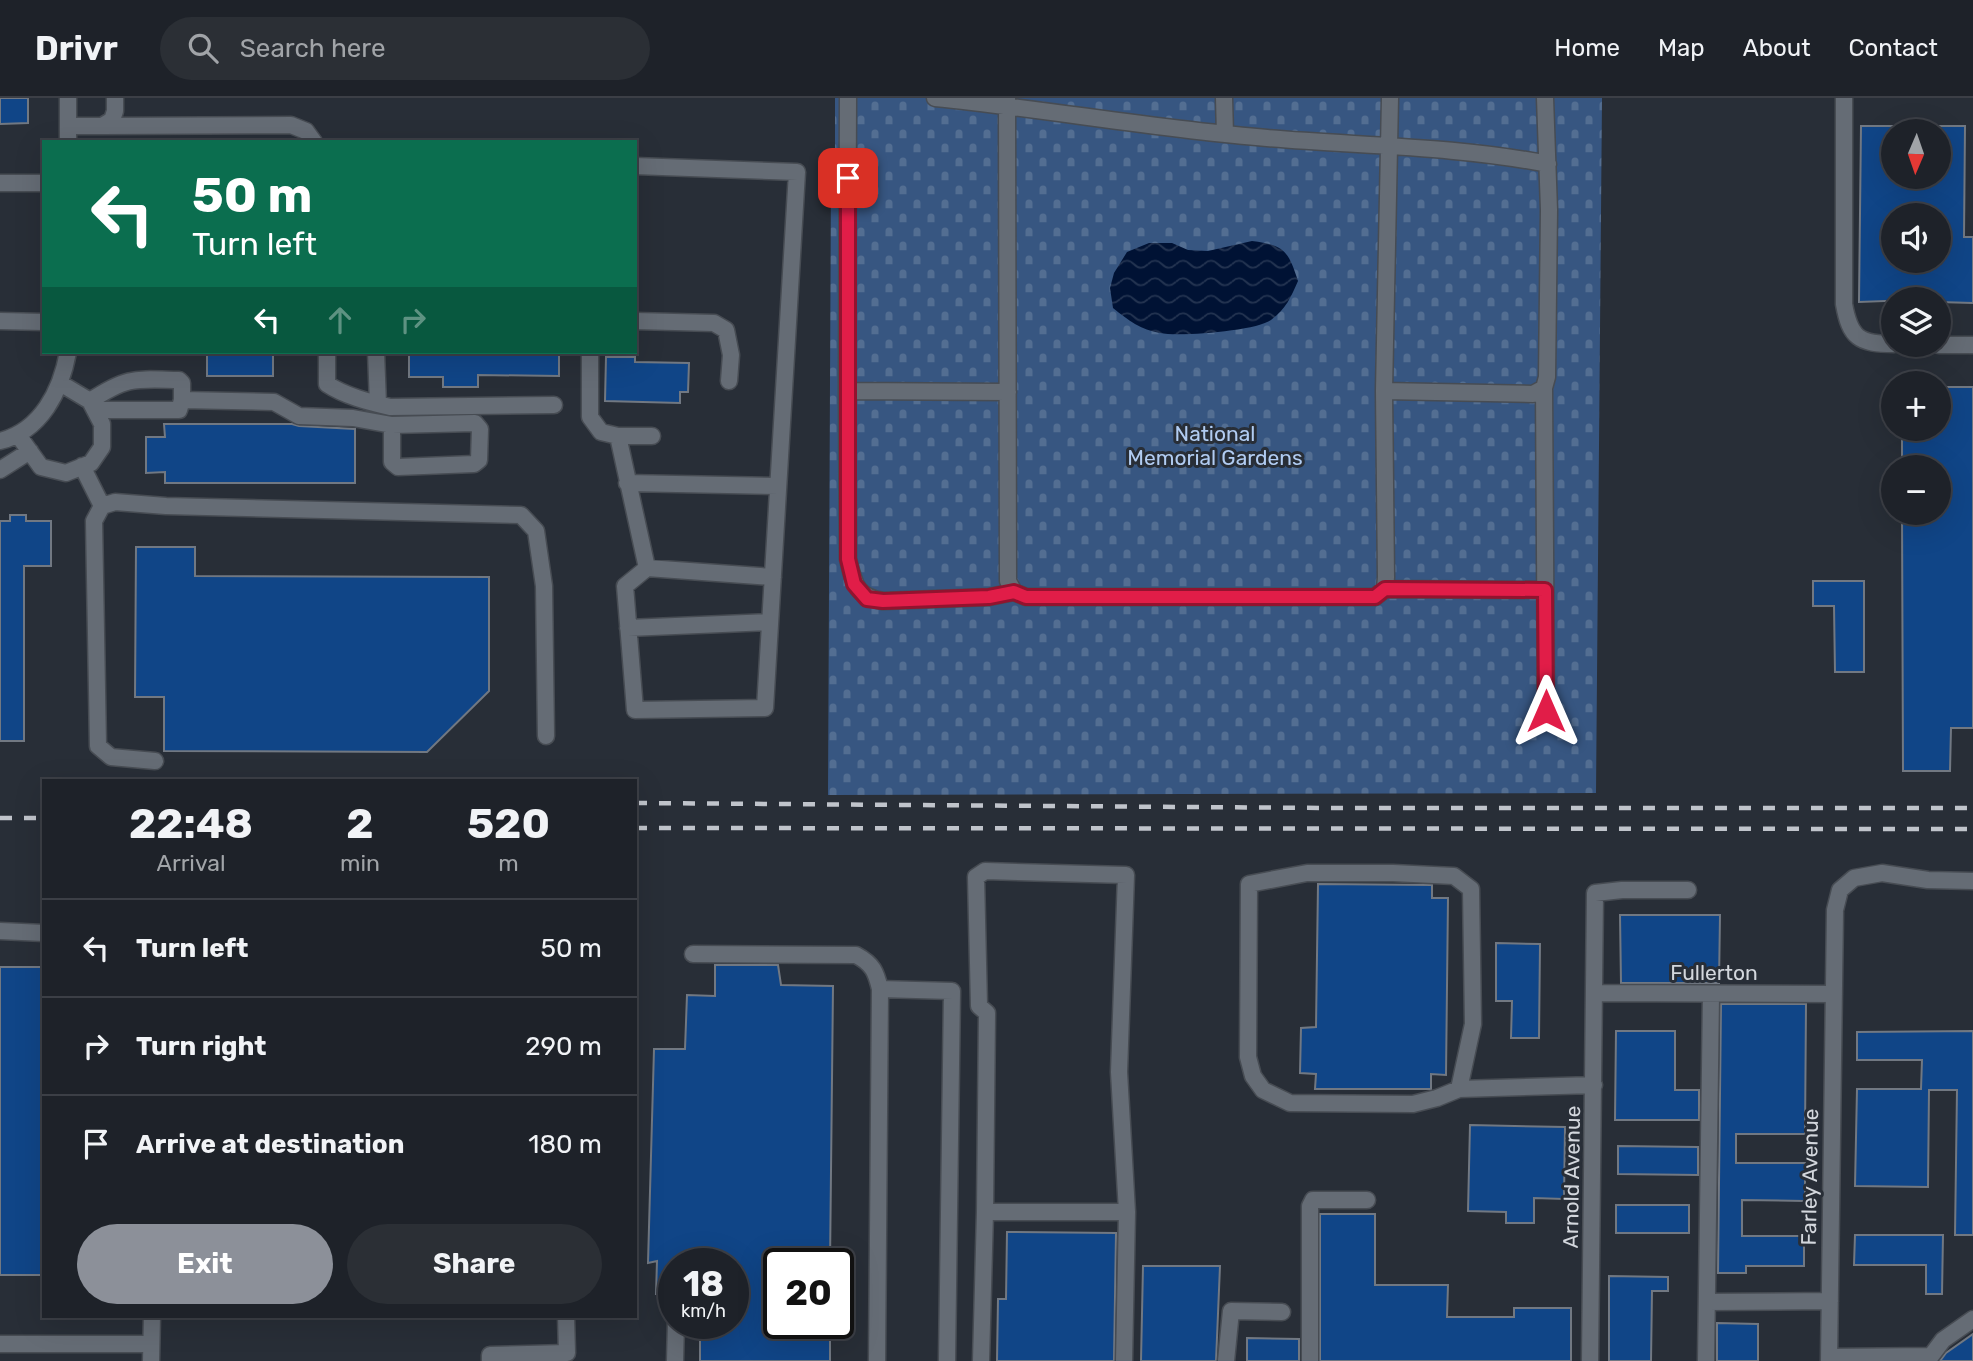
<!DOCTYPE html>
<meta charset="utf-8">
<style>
:root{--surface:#1e2229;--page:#2b2f35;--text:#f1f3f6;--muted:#a1a4a8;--line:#3c3f46;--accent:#8c9099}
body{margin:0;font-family:Rubik,sans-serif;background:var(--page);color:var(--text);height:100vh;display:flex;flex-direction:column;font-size:26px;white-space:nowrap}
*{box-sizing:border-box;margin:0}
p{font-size:23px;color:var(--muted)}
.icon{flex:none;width:38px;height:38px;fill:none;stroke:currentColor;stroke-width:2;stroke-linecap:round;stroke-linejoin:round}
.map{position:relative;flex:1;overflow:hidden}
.panel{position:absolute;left:42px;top:681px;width:595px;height:539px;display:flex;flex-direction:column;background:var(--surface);border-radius:0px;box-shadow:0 7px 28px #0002,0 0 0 2px var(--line)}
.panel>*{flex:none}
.banner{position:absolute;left:42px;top:42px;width:595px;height:214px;border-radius:0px;box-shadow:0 7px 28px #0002,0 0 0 2px var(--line);background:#0b6e4f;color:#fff;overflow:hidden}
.needle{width:46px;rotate:182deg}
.tools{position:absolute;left:1881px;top:21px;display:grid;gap:14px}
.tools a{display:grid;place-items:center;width:70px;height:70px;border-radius:50%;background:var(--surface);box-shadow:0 7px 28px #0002,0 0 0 2px var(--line);font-size:35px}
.speed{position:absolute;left:658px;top:1150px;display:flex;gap:14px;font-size:35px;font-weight:700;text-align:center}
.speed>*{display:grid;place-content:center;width:91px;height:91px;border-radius:50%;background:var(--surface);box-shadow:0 7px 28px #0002,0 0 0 2px var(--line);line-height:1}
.speed small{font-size:18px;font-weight:400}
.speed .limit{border:4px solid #111;border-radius:10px;background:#fff;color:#111}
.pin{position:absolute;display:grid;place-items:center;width:60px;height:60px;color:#fff;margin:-30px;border-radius:14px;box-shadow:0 4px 10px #0006}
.me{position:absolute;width:77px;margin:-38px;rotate:0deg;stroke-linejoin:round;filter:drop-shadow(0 0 5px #0008)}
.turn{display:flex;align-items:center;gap:24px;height:147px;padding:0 35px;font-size:32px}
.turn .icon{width:91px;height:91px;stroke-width:2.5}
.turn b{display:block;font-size:49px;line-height:60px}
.lanes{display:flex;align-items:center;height:66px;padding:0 35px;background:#0003;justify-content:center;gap:35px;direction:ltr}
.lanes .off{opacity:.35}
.eta{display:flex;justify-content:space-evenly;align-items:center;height:119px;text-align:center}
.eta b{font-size:42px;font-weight:700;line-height:49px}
.primary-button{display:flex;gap:14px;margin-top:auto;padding:14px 35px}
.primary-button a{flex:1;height:80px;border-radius:42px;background:var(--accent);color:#fff;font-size:28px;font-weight:700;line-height:80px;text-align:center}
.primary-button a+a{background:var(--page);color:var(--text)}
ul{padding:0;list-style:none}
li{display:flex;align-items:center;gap:21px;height:98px;padding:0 35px;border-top:2px solid var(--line)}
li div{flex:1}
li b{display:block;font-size:26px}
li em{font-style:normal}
header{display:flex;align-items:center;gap:42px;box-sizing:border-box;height:98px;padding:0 35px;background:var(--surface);border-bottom:2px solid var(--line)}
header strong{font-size:33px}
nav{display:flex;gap:38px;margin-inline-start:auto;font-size:24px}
.search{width:490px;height:63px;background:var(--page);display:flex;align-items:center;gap:18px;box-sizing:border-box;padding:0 24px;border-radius:38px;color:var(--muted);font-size:26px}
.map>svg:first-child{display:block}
.cemetery{fill:url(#cemetery-stones)}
.water{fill:url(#water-waves)}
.building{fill:#104587;stroke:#717882;stroke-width:2;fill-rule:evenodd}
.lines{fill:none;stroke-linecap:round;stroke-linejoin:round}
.minor-casing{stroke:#474c53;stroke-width:19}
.minor{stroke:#656c75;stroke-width:16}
.rail{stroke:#c0c4cb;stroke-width:4.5;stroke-dasharray:12 12;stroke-linecap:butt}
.route-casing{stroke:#92132f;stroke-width:18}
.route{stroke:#e11d48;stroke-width:12}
.labels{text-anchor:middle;stroke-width:6;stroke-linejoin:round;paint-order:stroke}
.park-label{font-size:21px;fill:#b1ccf2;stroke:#282e37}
.street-label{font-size:21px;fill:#d3d7dd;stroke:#282e37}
</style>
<header>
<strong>Drivr</strong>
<div class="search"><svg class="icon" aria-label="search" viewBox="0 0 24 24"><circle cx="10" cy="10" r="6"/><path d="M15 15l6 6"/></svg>Search here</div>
<nav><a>Home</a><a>Map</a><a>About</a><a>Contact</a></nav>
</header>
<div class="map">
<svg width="1973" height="1263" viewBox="0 0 1973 1263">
<defs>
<pattern id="cemetery-stones" width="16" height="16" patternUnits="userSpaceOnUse" patternTransform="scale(1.75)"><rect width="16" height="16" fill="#375681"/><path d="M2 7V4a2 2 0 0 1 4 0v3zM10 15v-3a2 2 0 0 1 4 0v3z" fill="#536e92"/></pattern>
<pattern id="water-waves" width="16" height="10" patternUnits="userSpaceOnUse" patternTransform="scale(1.75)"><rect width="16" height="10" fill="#001234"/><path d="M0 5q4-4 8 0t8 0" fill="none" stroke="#243451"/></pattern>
</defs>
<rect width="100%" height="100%" fill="#282e37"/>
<path class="cemetery" d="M835,0H1602L1596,695L828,697L831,80L835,59Z"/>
<path class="water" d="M1252,143C1284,147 1288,152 1298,183C1291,199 1286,211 1271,222C1256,233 1179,239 1160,235C1141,232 1128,222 1113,210L1110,190L1114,175L1127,154L1149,145H1172L1188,152L1208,153Z"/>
<path class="building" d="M0,0H28V25L0,26Z
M1861,28H1894V79H1939V28H1965L1964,139H1973V205L1939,204V201L1859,204ZM1894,117H1939V163H1894Z
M207,254H273V278H207Z
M409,254H559V278L478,277V289H443V279H409Z
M606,259H635V264L689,265L688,294H680V305L605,303Z
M1939,289H1973V630H1951L1950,673H1903L1902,415H1939V369H1902V331H1939Z
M164,326H292L299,328L355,331V385H165V374L146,375V339H165Z
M10,417H26V423H51V468H24V643H0V423H10Z
M136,449H195V478L489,479V593L427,654L164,653V599H135Z
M1813,483H1864V574H1835L1834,508H1813Z
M1318,786L1432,787V800H1448L1446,977L1431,976V991H1315L1316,976L1300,975L1301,930L1316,929Z
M1620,817H1720L1719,885H1621Z
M1496,845L1540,846L1539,940H1511L1512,903H1496Z
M715,867H778L781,887L833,888L830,1166H779V1225H814V1234H830V1263H700V1232L715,1233V1225H733V1166H674V1196H656L657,1163L648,1165L654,951H685L687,897L715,898Z
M0,869H44V1177H0Z
M1721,906H1806L1805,1036H1736V1065H1805V1103L1742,1102V1138H1804V1168H1746V1175H1718Z
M1616,933H1675V992H1699V1022H1615Z
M1973,933V1137H1955L1957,992H1929L1928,1089L1855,1088L1857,991H1921L1922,962H1857V934Z
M1470,1027L1565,1029L1564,1101L1534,1100V1125H1506V1114L1468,1113Z
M1618,1048L1698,1049V1077L1618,1076Z
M1616,1107H1689V1135H1616Z
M1320,1116H1375V1187H1448L1447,1219H1514V1210H1571V1263H1320Z
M1007,1134L1116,1135L1114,1263H997L998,1201H1006Z
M1855,1137H1943L1942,1196H1926V1167H1854Z
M1143,1168H1220L1216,1263H1141Z
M1609,1178L1668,1179V1193H1652L1651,1263H1609Z
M1717,1225L1758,1226V1263H1717Z
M1973,1236V1263H1940L1946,1255Z
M1247,1240L1299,1241V1263H1247Z"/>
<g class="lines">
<g class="minor-casing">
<path id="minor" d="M848,0L847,293L1008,294
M935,0C1046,11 1156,31 1267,40C1361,48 1456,48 1548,66
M1007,0L1008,483L1014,494L1026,499H1375L1385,491L1386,479L1384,293L1390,0
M1224,0L1225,36
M1844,0V206C1850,240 1859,246 1894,246
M68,28H102L112,22L115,13V0
M102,28L291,27L306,33L314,44
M68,44V0
M635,68L797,74C786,253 776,432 765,610L635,612L625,488L647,470L773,479
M0,85H44
M0,223L44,224
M635,223L714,225L726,232L731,257L729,283
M1939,247H1973
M327,254V286C345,298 369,304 390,309L554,307
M376,254L378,306
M590,254V319L601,334L618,338H652
M1544,290L1546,613
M847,293L848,461C854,486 856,499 883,503L989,499L1014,494
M1384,293L1533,296L1544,290L1547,279L1549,112L1545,0
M90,303C128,278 135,281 179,282L182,285V302L274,304L299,318L353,320L392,327L475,325L480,331L479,362L474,366L398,369L392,364V327
M95,312H179L182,302
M18,337L41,369L66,375L91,365L102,349V326L90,303L60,285
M618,338L647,470
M0,343C41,333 61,293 68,254
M82,368L102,408L94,423L98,648L111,659L155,663
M0,372L30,353
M627,385L778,388
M102,408L115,404L166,408L521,417L536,433L544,488L546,638
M1385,491L1545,492
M628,530L770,524
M0,833L44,835
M693,856L856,857C873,866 876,874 880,891L877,1263
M880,891L952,893L947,1263
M1594,895L1834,896
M1459,991L1473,926L1471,791L1454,778L1393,775H1307L1249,786L1248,959L1253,978L1263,992L1290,1005L1413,1006L1437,1000L1459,991L1594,987
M985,1114L987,915L979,908L976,779L985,773L1126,777L1119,974L1127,1114
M1707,1204L1830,1203
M0,1246H150
M1829,1259L1931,1258L1943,1242L1973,1221
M151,1263L152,1218
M490,1263V1257L567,1255L566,1218
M675,1263L676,1225
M981,1263L985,1114H1127L1124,1263
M1226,1263L1231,1213L1282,1214
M1310,1263V1108L1313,1102H1367
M1590,1263L1595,795L1622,792H1688
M1706,1263L1711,897
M1829,1263L1835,812L1840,792L1854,780L1882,775L1928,782L1973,783"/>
</g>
<use href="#minor" class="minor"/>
<path class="rail" d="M635,705L1329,710H1973
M0,720H44
M635,730L1973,731"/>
</g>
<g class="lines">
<g class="route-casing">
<path id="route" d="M848,80V461L854,486L867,501L883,503L989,499L1014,494L1026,499H1375L1385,491L1545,492L1546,613"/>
</g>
<use href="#route" class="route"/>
</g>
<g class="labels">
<g class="park-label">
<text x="1215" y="343">National<tspan x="1215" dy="24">Memorial Gardens</tspan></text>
</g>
<g class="street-label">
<text x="1714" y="882">Fullerton</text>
<text transform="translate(1572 1079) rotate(-89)" y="7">Arnold Avenue</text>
<text transform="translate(1810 1079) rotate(-89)" y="7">Farley Avenue</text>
</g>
</g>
</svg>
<div class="tools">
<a><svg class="needle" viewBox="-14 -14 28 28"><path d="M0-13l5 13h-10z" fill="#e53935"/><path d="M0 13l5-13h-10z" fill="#a1a4a8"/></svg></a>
<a><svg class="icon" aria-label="sound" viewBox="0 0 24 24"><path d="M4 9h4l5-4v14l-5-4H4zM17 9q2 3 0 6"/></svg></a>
<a><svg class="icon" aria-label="layers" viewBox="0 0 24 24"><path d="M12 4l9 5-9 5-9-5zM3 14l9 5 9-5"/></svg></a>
<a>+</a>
<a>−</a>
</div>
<div class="speed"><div>18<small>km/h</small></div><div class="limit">20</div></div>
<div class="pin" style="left:848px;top:80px;background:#d93025"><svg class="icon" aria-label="arrive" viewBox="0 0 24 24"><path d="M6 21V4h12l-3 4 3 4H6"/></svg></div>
<svg class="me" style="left:1546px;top:613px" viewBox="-20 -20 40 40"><path d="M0-17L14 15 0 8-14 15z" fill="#e11d48" stroke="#fff" stroke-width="4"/></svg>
<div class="banner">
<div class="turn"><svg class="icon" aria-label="left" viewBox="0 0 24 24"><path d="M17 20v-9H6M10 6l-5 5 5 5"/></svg><div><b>50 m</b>Turn left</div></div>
<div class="lanes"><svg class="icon" aria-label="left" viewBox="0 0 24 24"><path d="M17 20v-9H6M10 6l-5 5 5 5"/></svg><svg class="icon off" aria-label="ahead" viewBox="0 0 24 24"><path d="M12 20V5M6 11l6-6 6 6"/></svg><svg class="icon off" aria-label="right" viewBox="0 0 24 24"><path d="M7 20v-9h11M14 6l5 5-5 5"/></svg></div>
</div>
<section class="panel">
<div class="eta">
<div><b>22:48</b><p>Arrival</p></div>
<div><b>2</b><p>min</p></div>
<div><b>520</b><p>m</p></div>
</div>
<ul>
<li><svg class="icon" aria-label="left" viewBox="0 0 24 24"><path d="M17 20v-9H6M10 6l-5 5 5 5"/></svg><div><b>Turn left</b></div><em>50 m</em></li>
<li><svg class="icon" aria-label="right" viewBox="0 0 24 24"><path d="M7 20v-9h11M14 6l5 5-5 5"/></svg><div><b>Turn right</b></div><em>290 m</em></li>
<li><svg class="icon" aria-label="arrive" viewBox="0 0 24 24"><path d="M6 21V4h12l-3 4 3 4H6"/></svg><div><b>Arrive at destination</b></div><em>180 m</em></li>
</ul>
<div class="primary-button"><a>Exit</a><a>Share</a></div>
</section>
</div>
